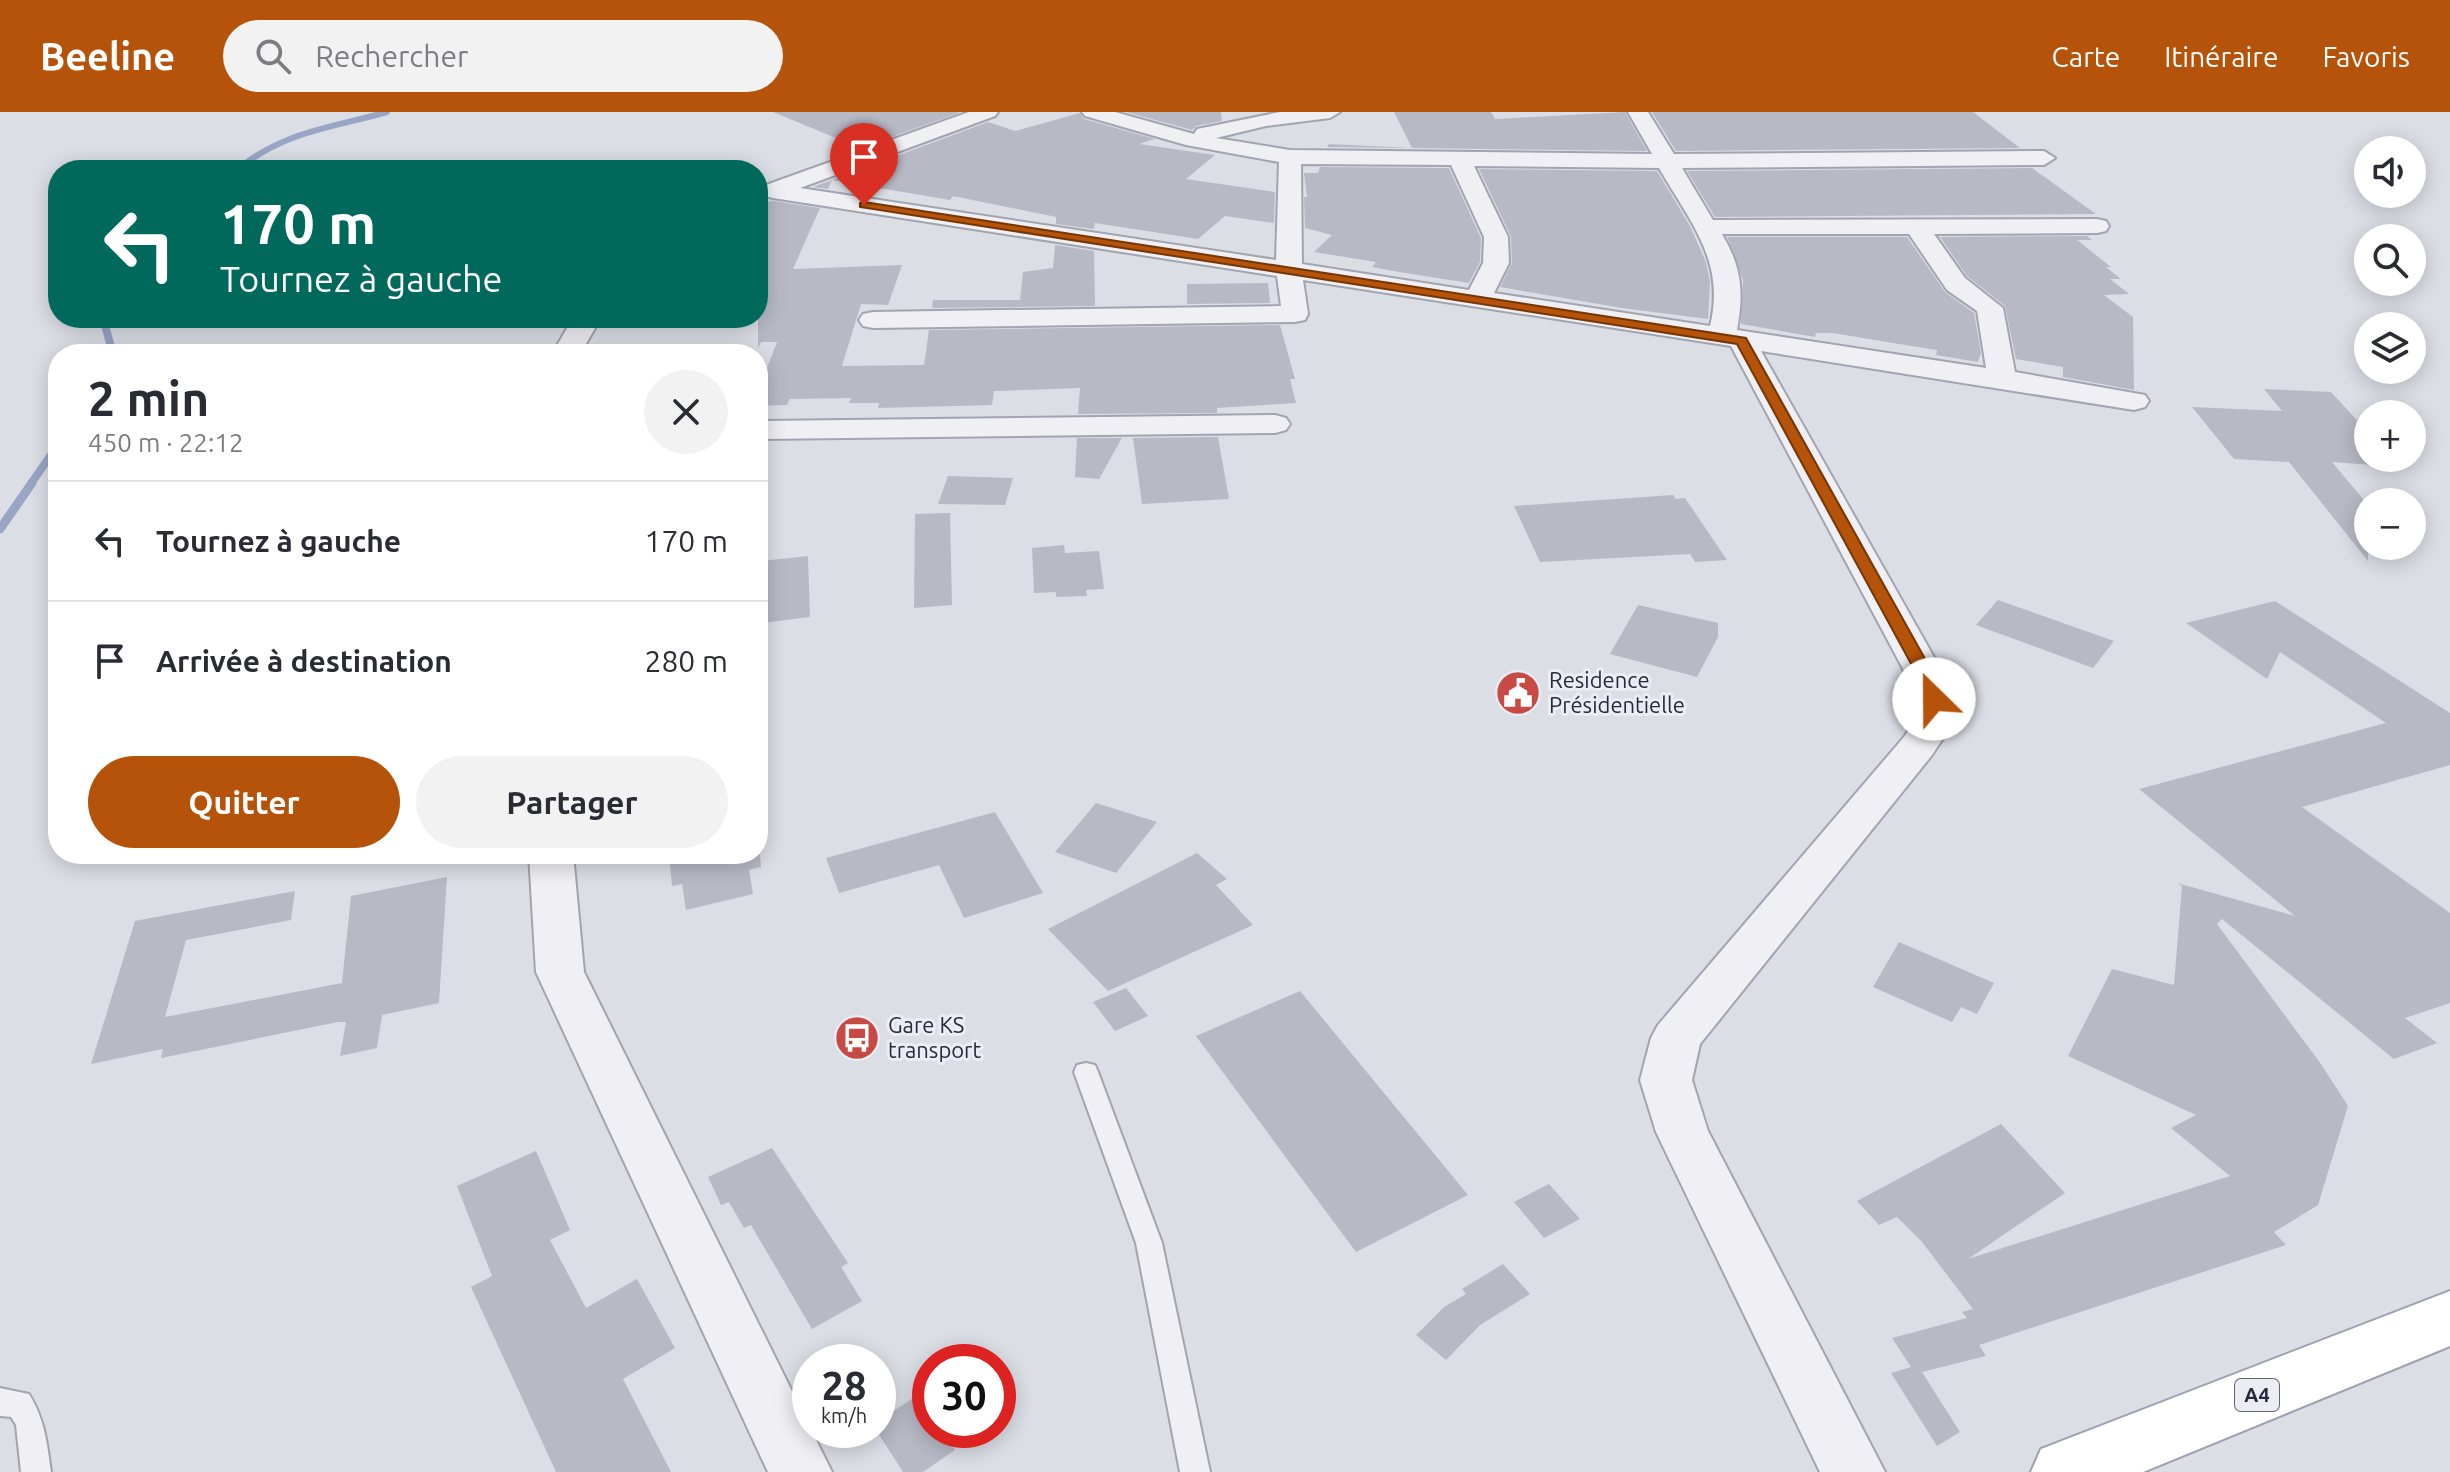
<!DOCTYPE html>
<html lang="fr">
<meta charset="utf-8">
<style>
:root{--surface:#fff;--page:#f2f2f3;--text:#2b2b33;--muted:#7c7c81;--line:#e1e1e2;--accent:#b45309}
body{margin:0;font-family:Ubuntu,sans-serif;background:var(--page);color:var(--text);height:100vh;display:flex;flex-direction:column;font-size:30px;white-space:nowrap}
*{box-sizing:border-box;margin:0}
p{font-size:26px;color:var(--muted)}
.icon{flex:none;width:44px;height:44px;fill:none;stroke:currentColor;stroke-width:2;stroke-linecap:round;stroke-linejoin:round}
.map{position:relative;flex:1;overflow:hidden}
.details{position:absolute;left:48px;top:232px;width:720px;height:520px;display:flex;flex-direction:column;background:var(--surface);border-radius:32px;box-shadow:0 4px 20px #0003}
.details>*{flex:none}
.hud{position:absolute;left:48px;top:48px;width:720px;height:168px;border-radius:32px;box-shadow:0 4px 20px #0003;background:#00695c;color:#fff;overflow:hidden}
.buttons{position:absolute;left:2354px;top:24px;display:grid;gap:16px}
.buttons a{display:grid;place-items:center;width:72px;height:72px;border-radius:50%;background:var(--surface);box-shadow:0 4px 20px #0003;font-size:40px}
.speed{position:absolute;left:792px;top:1232px;display:flex;gap:16px;font-size:40px;font-weight:700;text-align:center}
.speed>*{display:grid;place-content:center;width:104px;height:104px;border-radius:50%;background:var(--surface);box-shadow:0 4px 20px #0003;line-height:1}
.speed small{font-size:20px;font-weight:400}
.speed .limit{border:12px solid #d22;background:#fff;color:#111}
.pin{position:absolute;display:grid;place-items:center;width:68px;height:68px;color:#fff;margin:-82px -34px;border-radius:50% 50% 50% 0;rotate:-45deg;box-shadow:0 0 8px #0007}
.pin .icon{rotate:45deg}
.me{position:absolute;width:88px;margin:-44px;rotate:337deg;stroke-linejoin:round;filter:drop-shadow(0 0 6px #0008)}
.turn{display:flex;align-items:center;gap:28px;height:168px;padding:0 40px;font-size:36px}
.turn .icon{width:104px;height:104px;stroke-width:2.5}
.turn b{display:block;font-size:56px;line-height:68px}
.round{display:grid;place-items:center;flex:none;width:84px;height:84px;border-radius:42px;background:var(--page)}
.summary{display:flex;align-items:center;justify-content:space-between;height:136px;padding:0 40px}
h1{font-size:48px;font-weight:700;line-height:60px}
.primary-button{display:flex;gap:16px;margin-top:auto;padding:16px 40px}
.primary-button a{flex:1;height:92px;border-radius:48px;background:var(--accent);color:#fff;font-size:32px;font-weight:700;line-height:92px;text-align:center}
.primary-button a+a{background:var(--page);color:var(--text)}
ul{padding:0;list-style:none}
li{display:flex;align-items:center;gap:24px;height:120px;padding:0 40px;border-top:2px solid var(--line)}
li div{flex:1}
li b{display:block;font-size:30px}
li em{font-style:normal}
header{display:flex;align-items:center;gap:48px;box-sizing:border-box;height:112px;padding:0 40px;background:var(--accent);color:#fff}
header strong{font-size:38px}
nav{display:flex;gap:44px;margin-inline-start:auto;font-size:28px}
.search{width:560px;height:72px;background:var(--page);display:flex;align-items:center;gap:20px;box-sizing:border-box;padding:0 28px;border-radius:44px;color:var(--muted);font-size:30px}
.map>svg:first-child{display:block}
.lines{fill:none;stroke-linecap:round;stroke-linejoin:round}
.stream-far2{stroke:#98a5c5;stroke-width:6}
.stream-far1{stroke:#98a5c5;stroke-width:8}
.stream{stroke:#98a5c5;stroke-width:9}
.building{fill:#b7b9c5}
.lane-casing{stroke:#a2a4af;stroke-width:4}
.street-casing{stroke:#a2a4af;stroke-width:4}
.primary-casing{stroke:#9ca0b1;stroke-width:4}
.lane{fill:#efeff4;fill-rule:evenodd}
.street{fill:#efeff4;fill-rule:evenodd}
.primary{fill:#fff;fill-rule:evenodd}
.route{fill:#b45309;stroke:#753606;stroke-width:2}
.labels{text-anchor:middle;stroke-width:6;stroke-linejoin:round;paint-order:stroke}
.shield{fill:#ebedf4;stroke:#626472;stroke-width:2}
.shield-label{font-size:20px;font-weight:bold;fill:#272a3b}
.poi-label{font-size:22px;fill:#272a3b;stroke:#ebedf4;text-anchor:start}
</style>
<header>
<strong>Beeline</strong>
<div class="search"><svg class="icon" aria-label="search" viewBox="0 0 24 24"><circle cx="10" cy="10" r="6"/><path d="M15 15l6 6"/></svg>Rechercher</div>
<nav><a>Carte</a><a>Itinéraire</a><a>Favoris</a></nav>
</header>
<div class="map">
<svg width="2450" height="1360" viewBox="0 0 2450 1360">
<rect width="100%" height="100%" fill="#dcdee6"/>
<g class="lines">
<path class="stream-far2" d="M237,58C284,19 331,16 387,0"/>
<path class="stream-far1" d="M103,206L113,242
M30,373L58,333"/>
<path class="stream" d="M0,417L32,371"/>
</g>
<path class="building" d="M773,0H957L959,1L860,36Z
M1126,0H1221L1222,9L1196,14L1192,18Z
M1394,0H1491L1495,7L1625,0L1647,39L1327,35L1329,32L1412,36Z
M1652,0H1973L2020,36L1676,39Z
M1080,1L1084,7L1155,27L1139,32L1215,43L1186,67L1275,80L1274,111L1225,104L1198,127L1095,111L1094,117L1056,112V105L953,84L950,88L832,68L828,77L813,75L988,10L1015,19Z
M1320,55L1449,56L1481,126L1480,150L1469,171L1399,160L1372,155L1376,150L1314,140L1332,123L1305,116L1304,85H1307L1304,61H1318Z
M2032,56L2096,102L1715,105L1687,59Z
M1479,57L1657,59L1690,114L1706,150L1710,170L1708,207L1622,196L1500,175L1512,151L1511,125Z
M774,89L820,96L793,157L902,153L888,193L861,192L842,254L924,253L929,218L1280,213L1295,267H1290L1296,291L1217,296V301L1078,302L1080,276L994,279L992,293L878,296L879,291H849L851,286L790,287L787,293L758,294V279L777,230H761L758,236V107L762,90Z
M2087,124L2092,128H2077L2111,155H2106L2121,167H2110L2129,182L2104,183L2133,205L2134,278L2063,265V255L2016,247L2005,194L1967,164L1940,125Z
M1727,125H1907L1945,180L1974,201L1981,241L1978,250L1936,243L1937,238L1899,232L1833,221H1816L1815,225L1741,212L1743,168Z
M1055,133L1094,139L1095,194L932,196L933,188H1020L1023,160L1053,156Z
M1268,171L1270,191L1187,192V172Z
M2264,277L2331,280L2368,320V346H2392L2400,355L2332,350L2368,393V449L2289,350L2234,347L2192,295L2282,299Z
M1218,325L1229,387L1142,392L1133,326Z
M1077,326H1122L1099,367L1075,365Z
M948,364L1013,366L1005,393L938,392Z
M1673,383L1676,387L1685,386L1727,448L1695,450L1690,442L1540,450L1514,394Z
M950,401L952,493L914,496L915,402Z
M1064,433L1065,441L1099,439L1104,477L1086,478L1087,484L1056,485V480L1034,481L1032,436Z
M808,444L810,505L761,511V449Z
M1998,488L2114,529L2093,556L1976,513Z
M2275,489L2450,601V653L2302,695L2450,801V891L2405,906L2437,931L2394,947L2222,807L2217,812L2321,952L2348,994L2318,1093L2274,1120L2286,1133L1979,1233L1986,1244L1922,1260L1960,1320L1937,1334L1891,1261L1911,1255L1892,1226L1967,1206L1962,1200L1973,1197L1922,1130L1897,1105L1879,1113L1857,1089L2001,1012L2065,1081L1968,1147L2230,1064L2171,1016L2196,1003L2068,944L2112,857L2174,873L2182,774L2177,771L2295,804L2139,677L2386,611L2280,540L2267,567L2186,511Z
M1638,493L1718,511V525L1697,565L1610,542Z
M1096,691L1157,710L1116,761L1055,740Z
M995,700L1043,781L964,806L939,753L839,781L826,746Z
M1197,741L1227,767L1216,773L1253,813L1108,879L1048,817Z
M669,742H760L761,755L749,758L753,782L686,798L682,772L672,774Z
M447,765L439,891L382,903L377,936L340,944L346,910H338L161,946L163,937L91,952L135,809L295,779L291,808L186,828L165,905L342,871L351,784Z
M1899,830L1994,871L1977,902L1961,895L1952,910L1873,875Z
M1126,876L1148,904L1115,919L1093,890Z
M1300,879L1468,1083L1356,1140L1196,924Z
M772,1036L848,1151L841,1155L862,1189L812,1217L751,1113L744,1116L729,1090L721,1093L708,1065Z
M536,1039L570,1118L550,1128L586,1196L637,1167L675,1236L623,1267L671,1360H556L471,1175L492,1164L457,1074Z
M1549,1072L1580,1107L1544,1126L1514,1090Z
M1503,1152L1530,1182L1480,1213L1446,1248L1416,1223L1444,1195L1466,1182L1462,1177Z
M918,1283L930,1302V1318H941L955,1338L923,1360H903L876,1318L878,1309Z"/>
<g class="lines">
<g class="lane-casing">
<path id="lane" d="M1086,951L1095,953L1098,960L1162,1131L1210,1360H1180L1136,1131L1074,960L1077,953Z
M0,1276L29,1282C45,1308 47,1331 51,1360H21L16,1313L11,1305L0,1304Z"/>
</g>
<g class="street-casing">
<path id="street" d="M969,0H998L995,4L800,76L1276,148L1279,50L1186,33L1085,4L1082,0H1115L1194,22L1197,17L1280,0H1340L1330,6L1266,14L1216,26L1290,38L1652,42L1628,0H1648L1674,42L2044,39L2055,46L2044,53L1682,56L1713,108L2097,107L2106,109L2109,114L2106,119L2097,121L1934,122L1965,166L2003,196L2015,260L2145,283L2149,289L2145,295L2134,298L1761,239L1948,570L1958,604L1932,643L1700,932L1692,968L1708,1019L1885,1360H1820L1656,1020L1640,968L1651,926L1658,913L1904,625L1918,604L1910,570L1731,234L1303,168L1308,202L1305,208L1295,210L873,216L863,214L859,208L863,202L873,200L1281,194L1277,164L773,86L765,84L761,79L766,73ZM1301,52L1451,53L1484,125L1483,151L1469,178L1302,152ZM1474,54L1659,56C1690,110 1726,149 1710,214L1494,181L1509,151L1508,125ZM1722,122H1909L1947,178L1977,199L1986,256L1737,218C1744,180 1742,156 1722,122Z
M573,206H601L580,242H552Z
M1275,303L1286,306L1290,312L1286,318L1275,321L758,327V309Z
M529,742H573L584,860L832,1360H768L536,860Z"/>
</g>
<g class="primary-casing">
<path id="primary" d="M2450,1179V1234L2143,1360H2031L2041,1337Z"/>
</g>
<use href="#lane" class="lane"/>
<use href="#street" class="street"/>
<use href="#primary" class="primary"/>
</g>
<path class="route" d="M864,90L1746,226L1938,570L1942,587L1934,592L1925,587L1921,570L1737,232L860,95V91Z"/>
<defs>
<g id="civic-disc" transform="scale(2.3)"><circle r="9.5" fill="#c84a44" stroke="#ebedf4"/><path d="M-.6-6.5H3V-4.5H.6V-3L4-1V1h2V6H-6V1h2V-1L-.6-3ZM-1.2 2.5V6h2.4V2.5Z" fill="#fff"/></g>
<g id="bus-disc" transform="scale(2.3)"><circle r="9.5" fill="#c84a44" stroke="#ebedf4"/><path d="M-5-6H5V4H4V6H2V4H-2V6H-4V4H-5ZM-3.5-4V0h7V-4ZM-3.5 1.2v1.5H-2V1.2ZM2 1.2v1.5H3.5V1.2Z" fill="#fff"/></g>
</defs>
<g fill-rule="evenodd">
<use href="#civic-disc" x="1518" y="581"/>
<use href="#bus-disc" x="857" y="926"/>
</g>
<g class="labels">
<rect class="shield" x="2235" y="1267" width="44" height="32" rx="6"/>
<g class="shield-label">
<text x="2257" y="1290">A4</text>
</g>
<g class="poi-label">
<text x="1549" y="576">Residence<tspan x="1549" dy="25">Présidentielle</tspan></text>
<text x="888" y="921">Gare KS<tspan x="888" dy="25">transport</tspan></text>
</g>
</g>
</svg>
<div class="buttons">
<a><svg class="icon" aria-label="sound" viewBox="0 0 24 24"><path d="M4 9h4l5-4v14l-5-4H4zM17 9q2 3 0 6"/></svg></a>
<a><svg class="icon" aria-label="search" viewBox="0 0 24 24"><circle cx="10" cy="10" r="6"/><path d="M15 15l6 6"/></svg></a>
<a><svg class="icon" aria-label="layers" viewBox="0 0 24 24"><path d="M12 4l9 5-9 5-9-5zM3 14l9 5 9-5"/></svg></a>
<a>+</a>
<a>−</a>
</div>
<div class="speed"><div>28<small>km/h</small></div><div class="limit">30</div></div>
<div class="pin" style="left:864px;top:93px;background:#d93025"><svg class="icon" aria-label="arrive" viewBox="0 0 24 24"><path d="M6 21V4h12l-3 4 3 4H6"/></svg></div>
<svg class="me" style="left:1934px;top:587px" viewBox="-20 -20 40 40"><circle r="19" fill="#fff"/><path d="M0-13L10 11 0 6-10 11z" fill="#b45309"/></svg>
<div class="hud">
<div class="turn"><svg class="icon" aria-label="left" viewBox="0 0 24 24"><path d="M17 20v-9H6M10 6l-5 5 5 5"/></svg><div><b>170 m</b>Tournez à gauche</div></div>
</div>
<section class="details">
<div class="summary"><div><h1>2 min</h1><p>450 m · 22:12</p></div><a class="round"><svg class="icon" aria-label="close" viewBox="0 0 24 24"><path d="M6 6l12 12M18 6L6 18"/></svg></a></div>
<ul>
<li><svg class="icon" aria-label="left" viewBox="0 0 24 24"><path d="M17 20v-9H6M10 6l-5 5 5 5"/></svg><div><b>Tournez à gauche</b></div><em>170 m</em></li>
<li><svg class="icon" aria-label="arrive" viewBox="0 0 24 24"><path d="M6 21V4h12l-3 4 3 4H6"/></svg><div><b>Arrivée à destination</b></div><em>280 m</em></li>
</ul>
<div class="primary-button"><a>Quitter</a><a>Partager</a></div>
</section>
</div>
